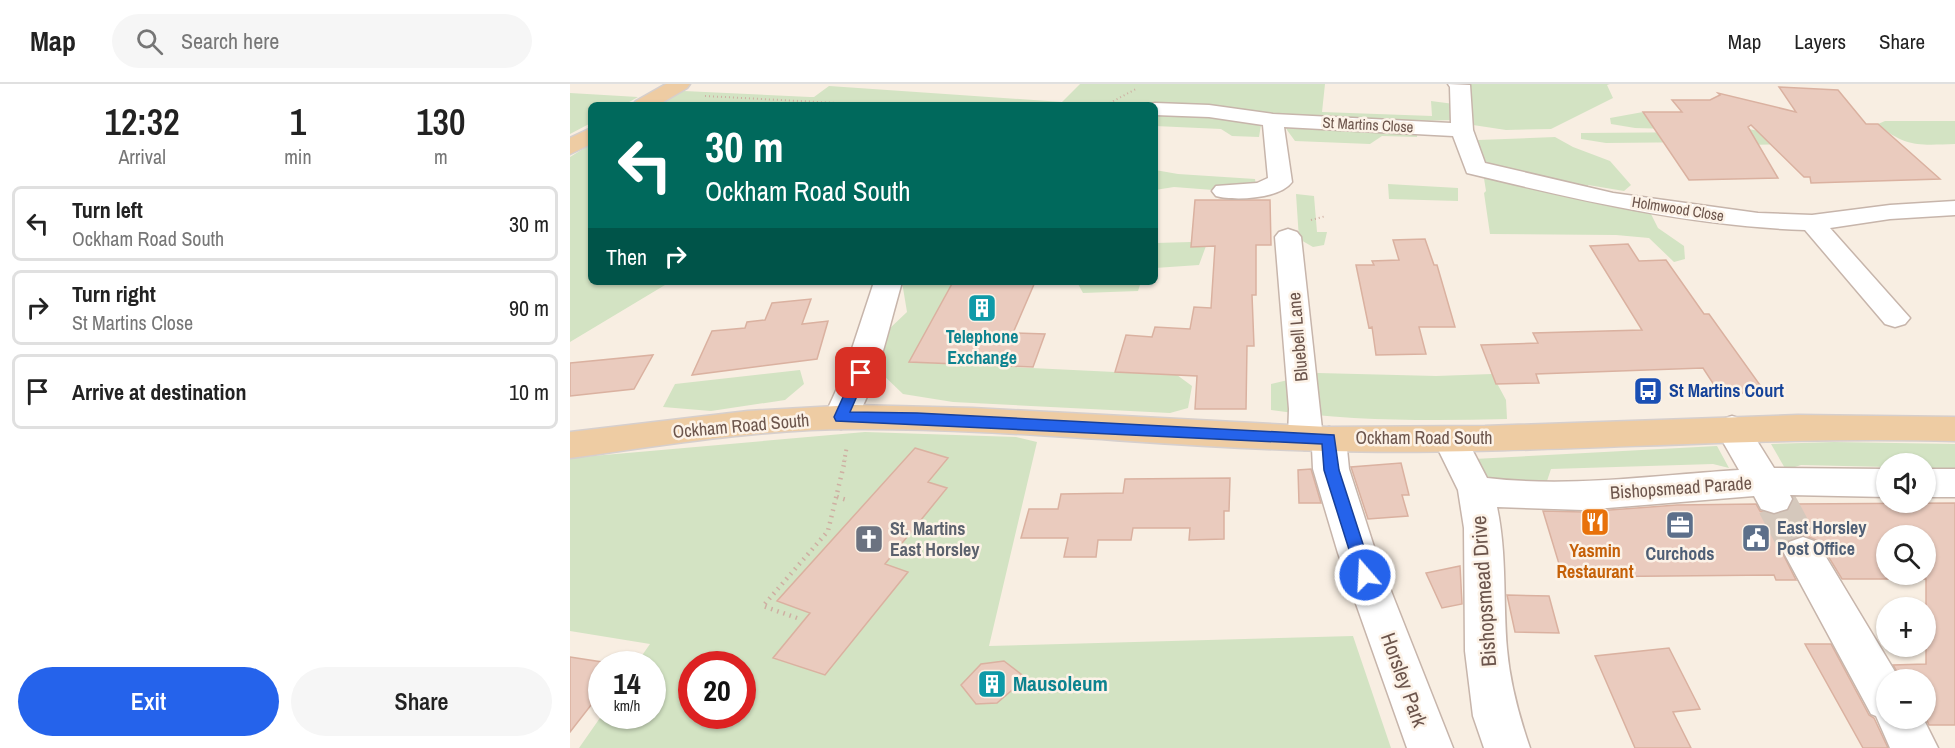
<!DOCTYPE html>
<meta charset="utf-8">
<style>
:root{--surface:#fff;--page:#f6f6f6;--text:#222;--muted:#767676;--line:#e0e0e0;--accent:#2563eb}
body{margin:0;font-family:"Archivo Narrow",sans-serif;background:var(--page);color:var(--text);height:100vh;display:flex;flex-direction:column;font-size:22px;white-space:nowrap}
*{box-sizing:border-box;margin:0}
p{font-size:20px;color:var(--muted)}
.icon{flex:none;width:33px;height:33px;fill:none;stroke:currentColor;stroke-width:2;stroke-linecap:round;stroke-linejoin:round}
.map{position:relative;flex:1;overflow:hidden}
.drawer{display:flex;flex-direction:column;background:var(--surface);width:570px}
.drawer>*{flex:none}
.top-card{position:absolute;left:18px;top:18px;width:570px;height:183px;border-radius:9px;box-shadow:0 2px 4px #0004;background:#00695c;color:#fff;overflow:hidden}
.tools{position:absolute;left:1306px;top:369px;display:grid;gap:12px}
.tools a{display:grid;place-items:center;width:60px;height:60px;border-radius:50%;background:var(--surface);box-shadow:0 2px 4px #0004;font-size:30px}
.speed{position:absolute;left:18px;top:567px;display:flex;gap:12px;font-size:30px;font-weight:700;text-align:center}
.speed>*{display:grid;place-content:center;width:78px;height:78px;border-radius:50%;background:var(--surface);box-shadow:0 2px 4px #0004;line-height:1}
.speed small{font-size:15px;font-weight:400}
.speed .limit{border:9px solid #d22;background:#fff;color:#111}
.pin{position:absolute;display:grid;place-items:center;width:51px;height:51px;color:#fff;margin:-26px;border-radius:12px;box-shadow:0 3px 9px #0006}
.me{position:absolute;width:66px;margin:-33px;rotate:341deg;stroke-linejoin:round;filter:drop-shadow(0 0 4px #0008)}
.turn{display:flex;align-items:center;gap:21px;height:126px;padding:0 18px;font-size:27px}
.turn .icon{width:78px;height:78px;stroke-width:2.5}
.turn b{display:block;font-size:42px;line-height:51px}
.then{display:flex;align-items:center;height:57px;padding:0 18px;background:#0003;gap:12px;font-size:22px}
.eta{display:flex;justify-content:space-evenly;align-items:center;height:102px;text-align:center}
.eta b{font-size:36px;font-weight:600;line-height:42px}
.cta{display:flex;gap:12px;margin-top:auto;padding:12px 18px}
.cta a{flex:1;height:69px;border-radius:36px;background:var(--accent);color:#fff;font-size:24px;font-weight:600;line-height:69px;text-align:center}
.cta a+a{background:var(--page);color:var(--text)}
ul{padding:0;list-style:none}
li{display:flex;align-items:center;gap:18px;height:75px;margin:0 12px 9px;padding:0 6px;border:3px solid var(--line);border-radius:9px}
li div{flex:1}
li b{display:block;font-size:22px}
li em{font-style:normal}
header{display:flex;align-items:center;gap:36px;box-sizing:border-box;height:84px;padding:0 30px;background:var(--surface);border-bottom:2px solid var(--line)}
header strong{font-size:28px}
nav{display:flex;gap:33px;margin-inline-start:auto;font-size:21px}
.search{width:420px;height:54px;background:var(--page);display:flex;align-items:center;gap:15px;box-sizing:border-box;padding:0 21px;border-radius:33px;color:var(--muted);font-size:22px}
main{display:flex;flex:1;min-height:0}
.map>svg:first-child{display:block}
.green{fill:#d3e3c3;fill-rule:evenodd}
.building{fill:#eacbbe;stroke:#dab1a0;stroke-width:1.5;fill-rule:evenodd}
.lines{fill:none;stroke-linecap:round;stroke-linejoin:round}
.minor-tunnel{stroke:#d5c8bc;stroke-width:40;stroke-dasharray:40 20;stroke-linecap:butt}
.minor-casing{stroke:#c7b5ab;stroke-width:3}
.major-casing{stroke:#d6cfcd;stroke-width:3}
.path-far2{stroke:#ceafa2;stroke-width:2;stroke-dasharray:1 3;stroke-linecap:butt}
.path-far1{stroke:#ceafa2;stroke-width:4;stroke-dasharray:1.5 4;stroke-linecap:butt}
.path{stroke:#ceafa2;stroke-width:4.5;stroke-dasharray:1.5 5;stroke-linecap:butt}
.minor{fill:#fff;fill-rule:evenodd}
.major{fill:#eecca3;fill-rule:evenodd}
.route{fill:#2563eb;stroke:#184099;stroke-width:1.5}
.labels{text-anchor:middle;stroke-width:5;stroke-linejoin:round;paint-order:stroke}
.far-street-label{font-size:15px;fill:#6c554c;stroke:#fcf2e7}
.culture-label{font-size:18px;font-weight:bold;fill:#0d838f;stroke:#fcf2e7}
.street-label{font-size:18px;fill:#6c554c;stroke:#fcf2e7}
.transit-label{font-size:18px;font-weight:bold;fill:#164399;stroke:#fcf2e7;text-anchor:start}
.service-label{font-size:18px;font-weight:bold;fill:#4e5e75;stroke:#fcf2e7;text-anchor:start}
.worship-label{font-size:18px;font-weight:bold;fill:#5b616d;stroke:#fcf2e7;text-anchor:start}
.food-label{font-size:18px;font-weight:bold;fill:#c56008;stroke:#fcf2e7}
.near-street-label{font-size:21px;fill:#6c554c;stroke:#fcf2e7}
.near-culture-label{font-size:21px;font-weight:bold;fill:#0d838f;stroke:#fcf2e7;text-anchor:start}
</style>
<header>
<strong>Map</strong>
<div class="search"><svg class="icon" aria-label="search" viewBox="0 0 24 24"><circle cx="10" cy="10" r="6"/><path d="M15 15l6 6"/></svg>Search here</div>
<nav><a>Map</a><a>Layers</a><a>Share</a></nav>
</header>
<main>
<section class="drawer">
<div class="eta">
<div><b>12:32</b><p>Arrival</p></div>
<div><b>1</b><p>min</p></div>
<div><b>130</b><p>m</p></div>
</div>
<ul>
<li><svg class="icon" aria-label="left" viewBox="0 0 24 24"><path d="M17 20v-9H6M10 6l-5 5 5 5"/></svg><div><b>Turn left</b><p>Ockham Road South</p></div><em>30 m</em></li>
<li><svg class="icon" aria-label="right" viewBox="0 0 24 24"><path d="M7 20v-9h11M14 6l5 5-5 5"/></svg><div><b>Turn right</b><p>St Martins Close</p></div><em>90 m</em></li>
<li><svg class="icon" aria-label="arrive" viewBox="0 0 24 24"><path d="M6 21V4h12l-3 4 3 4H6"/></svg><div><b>Arrive at destination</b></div><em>10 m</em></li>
</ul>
<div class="cta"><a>Exit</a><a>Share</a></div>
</section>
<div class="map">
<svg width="1385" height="664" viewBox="0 0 1385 664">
<rect width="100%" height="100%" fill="#f8eee2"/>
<path class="green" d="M510,0H755L752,28L862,32L861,17L884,20L885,36L848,37L847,53L812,52L800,60L725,57L717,46L714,33L590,20L86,21L114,7L240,13H244L259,2L492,18Z
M895,0H1040L1037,1L1043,14L981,45L936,46L903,41Z
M0,9L68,13L54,21H21V39L0,50Z
M585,28L664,34L691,41L689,53L662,52L651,45L585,42Z
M1073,28L1077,33L1101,45L1065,44L1041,40L1040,34Z
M1315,37H1385V60C1351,61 1335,64 1308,40Z
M1154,44C1184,44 1195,47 1223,60L1178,61L1138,58L1036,59L1011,55V49L1144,48Z
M985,53L1003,63L1040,77L1061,101L1054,107L1018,101L1017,115L1081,130L1088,144L1114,162L1115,175L1104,178L1079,154L1046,151L920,150L914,109L916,107L908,56Z
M21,60V198H100L0,258V73Z
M585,86L608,90L685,95L686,102L643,106L604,103L585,106Z
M818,100L888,104V117L819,115Z
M726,110L744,112L747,148H757L754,161L743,163L729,155Z
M621,158V163L636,162L629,181L585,184V159Z
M332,198H383L340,278L607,291L622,302L618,324L600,329L383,318L333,310L310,288L318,246L337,228Z
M507,198H571L568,207L513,209Z
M230,286L234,300L215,316L141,327L93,323L105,300Z
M748,289L866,292L922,290L936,316L937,335C858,337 780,337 701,326V300Z
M295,348L446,353L467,358L419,562L783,552L821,664H9L32,631L82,632V580H66L80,560L0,547V374ZM122,580H172V632H122Z
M1264,358L1385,360V386L1356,385V380H1317V383L1231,381L1216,386L1201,360Z
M1147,362L1159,384L1143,380L981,385L976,400C949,400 914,405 904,375Z"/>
<path class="building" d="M1209,3L1268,6L1296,40H1308L1370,95L1241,99L1240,93H1234L1181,41L1178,43L1208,94L1119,96L1073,28H1112L1102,16H1140L1150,11L1148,9L1226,28Z
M625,116H700L701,161H686V211H682L684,262H677L676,325H625L627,292L545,288L556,251L582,253L585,243L620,245L624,223L641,224L645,162L621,163Z
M855,155L864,181H867L885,243H849L856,270L806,271L802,243L799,244L786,181H804L802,177L829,176L823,156Z
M1058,160L1069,177L1096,176L1134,230H1139L1195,308L1150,310L1133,284L966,290L969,299L926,300L911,261L968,259L963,249L1072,246L1020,162Z
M383,198H465L443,249L475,250L463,283L339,278Z
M241,215L232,240L258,237L247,275L122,291L142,247L175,244L177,238L195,236L202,219Z
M83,271L64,305L0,312V279Z
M345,364L378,374L358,398L377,404L315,480L338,488L255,591L203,574L240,529L207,517Z
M831,379L839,411H832L838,432L798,435L781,383Z
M741,385L751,419H729L728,386Z
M660,394L659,427H654V455L619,456L620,444H563L561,456H528L526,473H494L498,454H451L459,425H488L491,410L553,409L555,395Z
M1385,419V641H1359L1356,634V596H1332L1323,581L1356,580V495H1272L1249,457L1234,451L1218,456L1212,468L1226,496H1206L1204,491L993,493L973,427L1013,428L1107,421L1186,420L1190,427L1205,431L1218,427L1222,420ZM1317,452H1356V490H1317Z
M890,482L892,520L872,524L856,489Z
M937,511L979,512L989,549L945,548Z
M1235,560H1261L1299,631L1304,634L1318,664H1293Z
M1099,564L1130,625L1103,628L1121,664H1065L1025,572Z
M0,573L32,578V607L0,648Z
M434,577L456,594L427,619L406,620L391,601L411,580Z"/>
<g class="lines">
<path class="minor-tunnel" d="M1207,420L1233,469"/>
<g class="minor-casing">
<path id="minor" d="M878,0L900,1L903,46L915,79L1043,109L1188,129L1242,131L1320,121L1385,117V131L1320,135L1260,144L1340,234L1335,240L1325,243L1315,240L1235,146C1120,142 1008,116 897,89L883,52L714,43L722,98C710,115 664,117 646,112L642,107L646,102L687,99L698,94L693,41L639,33L585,31V21H577L585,19L639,21L703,30L881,39L880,3Z
M718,145L727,148L731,153L752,345L759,343L771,346L776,355L779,385L806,469L883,664H837L768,469L743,385L742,364L735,366L723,363L718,354L719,325L705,153L709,148Z
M304,198H332C318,246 308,298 283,341L271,345L259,341L254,333L274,289Z
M1162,332L1174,336L1204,384L1317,385V413L1220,411L1222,415L1217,425L1204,429L1191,425L1184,412L1013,426L927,423C937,469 933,518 937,565C940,599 949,632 960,664H914L903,632L895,567L894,444L888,406L863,355L868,346L880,343L892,346L917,394C1002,404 1085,391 1169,386L1145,344L1150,336Z
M1356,385H1385V413H1356Z
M1233,453L1247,458L1330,596H1317V634H1353L1368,664H1320L1306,632L1301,630L1214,469L1219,458Z"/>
</g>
<g class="major-casing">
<path id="major" d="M96,0H120L117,4L88,21H63L66,17Z
M21,44V60L0,70V54Z
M284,321L402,324L758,343L915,342L1228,331L1385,333V357C1176,351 967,372 758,367C600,364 442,344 284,345C189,345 94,361 0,374V348L178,327Z"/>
</g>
<path class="path-far2" d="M135,12L305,21
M536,21L566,5
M741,136L756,132"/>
<path class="path-far1" d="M274,378L277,362"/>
<path class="path" d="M267,413L277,416
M227,534L193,522L258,447L275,376"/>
<use href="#minor" class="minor"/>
<use href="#major" class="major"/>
</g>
<path class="route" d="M291,285L297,289L280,328L347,329L764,351L769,386L803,491L801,496L795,498L790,496L787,491L754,386L752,360L266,337L264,333L284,289Z"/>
<defs>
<g id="building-square" transform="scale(1.5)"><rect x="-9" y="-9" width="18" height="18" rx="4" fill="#0f9aa8" stroke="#fcf2e7"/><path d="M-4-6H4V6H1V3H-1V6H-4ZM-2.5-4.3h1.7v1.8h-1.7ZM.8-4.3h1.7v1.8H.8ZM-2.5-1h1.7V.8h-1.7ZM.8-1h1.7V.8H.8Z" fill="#fff"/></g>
<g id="bus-square" transform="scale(1.5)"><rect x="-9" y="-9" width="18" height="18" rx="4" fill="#1a4fb4" stroke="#fcf2e7"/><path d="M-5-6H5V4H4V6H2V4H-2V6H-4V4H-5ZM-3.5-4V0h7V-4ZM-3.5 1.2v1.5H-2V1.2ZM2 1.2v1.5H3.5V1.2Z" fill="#fff"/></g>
<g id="restaurant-square" transform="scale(1.5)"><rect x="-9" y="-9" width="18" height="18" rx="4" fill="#e8710a" stroke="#fcf2e7"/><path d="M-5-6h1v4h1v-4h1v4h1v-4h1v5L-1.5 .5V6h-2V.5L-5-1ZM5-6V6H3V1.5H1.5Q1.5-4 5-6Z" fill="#fff"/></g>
<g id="office-square" transform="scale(1.5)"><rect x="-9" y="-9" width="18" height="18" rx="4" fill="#5c6f8a" stroke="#fcf2e7"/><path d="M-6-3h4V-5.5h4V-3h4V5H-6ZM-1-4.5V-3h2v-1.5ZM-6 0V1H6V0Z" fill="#fff"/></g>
<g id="civic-square" transform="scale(1.5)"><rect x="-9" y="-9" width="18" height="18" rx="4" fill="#5c6f8a" stroke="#fcf2e7"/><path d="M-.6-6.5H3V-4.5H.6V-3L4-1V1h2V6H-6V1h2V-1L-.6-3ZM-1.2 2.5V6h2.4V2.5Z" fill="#fff"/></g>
<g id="church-square" transform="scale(1.5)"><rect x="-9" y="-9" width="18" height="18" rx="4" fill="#6b7280" stroke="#fcf2e7"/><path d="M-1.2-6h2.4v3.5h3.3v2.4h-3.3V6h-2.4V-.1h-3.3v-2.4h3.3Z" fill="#fff"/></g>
</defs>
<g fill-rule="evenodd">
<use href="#building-square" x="412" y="224"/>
<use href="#bus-square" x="1078" y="307"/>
<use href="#restaurant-square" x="1025" y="438"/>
<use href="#office-square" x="1110" y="441"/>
<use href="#civic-square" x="1186" y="454"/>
<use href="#church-square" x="299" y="455"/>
<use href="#building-square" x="422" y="600"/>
</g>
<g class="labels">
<g class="far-street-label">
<text transform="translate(798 41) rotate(3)" y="5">St Martins Close</text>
<text transform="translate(1108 125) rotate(9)" y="5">Holmwood Close</text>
</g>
<g class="culture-label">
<text x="412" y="259">Telephone<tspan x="412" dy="21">Exchange</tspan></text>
</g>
<g class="street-label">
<text transform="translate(728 253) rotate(-95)" y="6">Bluebell Lane</text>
<text transform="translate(171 342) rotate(-5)" y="6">Ockham Road South</text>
<text x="854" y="360">Ockham Road South</text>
<text transform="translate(1111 404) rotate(-4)" y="6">Bishopsmead Parade</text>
</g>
<g class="transit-label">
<text x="1099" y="313">St Martins Court</text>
</g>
<g class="service-label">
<text x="1207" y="450">East Horsley<tspan x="1207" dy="21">Post Office</tspan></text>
<text x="1110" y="476" text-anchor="middle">Curchods</text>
</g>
<g class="worship-label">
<text x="320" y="451">St. Martins<tspan x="320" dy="21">East Horsley</tspan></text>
</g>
<g class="food-label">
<text x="1025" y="473">Yasmin<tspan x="1025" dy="21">Restaurant</tspan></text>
</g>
<g class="near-street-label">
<text transform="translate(914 507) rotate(-94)" y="7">Bishopsmead Drive</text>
<text transform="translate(834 596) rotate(70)" y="7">Horsley Park</text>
</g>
<g class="near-culture-label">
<text x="443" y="607">Mausoleum</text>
</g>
</g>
</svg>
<div class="tools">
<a><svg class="icon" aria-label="sound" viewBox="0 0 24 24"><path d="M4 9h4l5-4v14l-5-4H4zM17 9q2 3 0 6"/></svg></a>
<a><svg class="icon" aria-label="search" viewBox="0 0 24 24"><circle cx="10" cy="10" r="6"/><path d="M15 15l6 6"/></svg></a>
<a>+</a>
<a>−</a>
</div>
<div class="speed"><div>14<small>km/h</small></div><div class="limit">20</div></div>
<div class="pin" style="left:291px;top:289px;background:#d93025"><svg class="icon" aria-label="arrive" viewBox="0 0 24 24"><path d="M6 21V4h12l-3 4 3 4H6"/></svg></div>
<svg class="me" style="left:795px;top:491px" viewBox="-20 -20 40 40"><circle r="17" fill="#2563eb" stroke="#fff" stroke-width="3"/><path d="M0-11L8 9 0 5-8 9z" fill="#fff"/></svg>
<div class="top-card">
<div class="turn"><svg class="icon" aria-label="left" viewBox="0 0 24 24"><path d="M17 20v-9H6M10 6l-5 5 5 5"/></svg><div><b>30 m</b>Ockham Road South</div></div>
<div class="then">Then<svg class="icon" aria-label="right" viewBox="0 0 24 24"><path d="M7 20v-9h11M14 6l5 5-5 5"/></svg></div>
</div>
</div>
</main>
